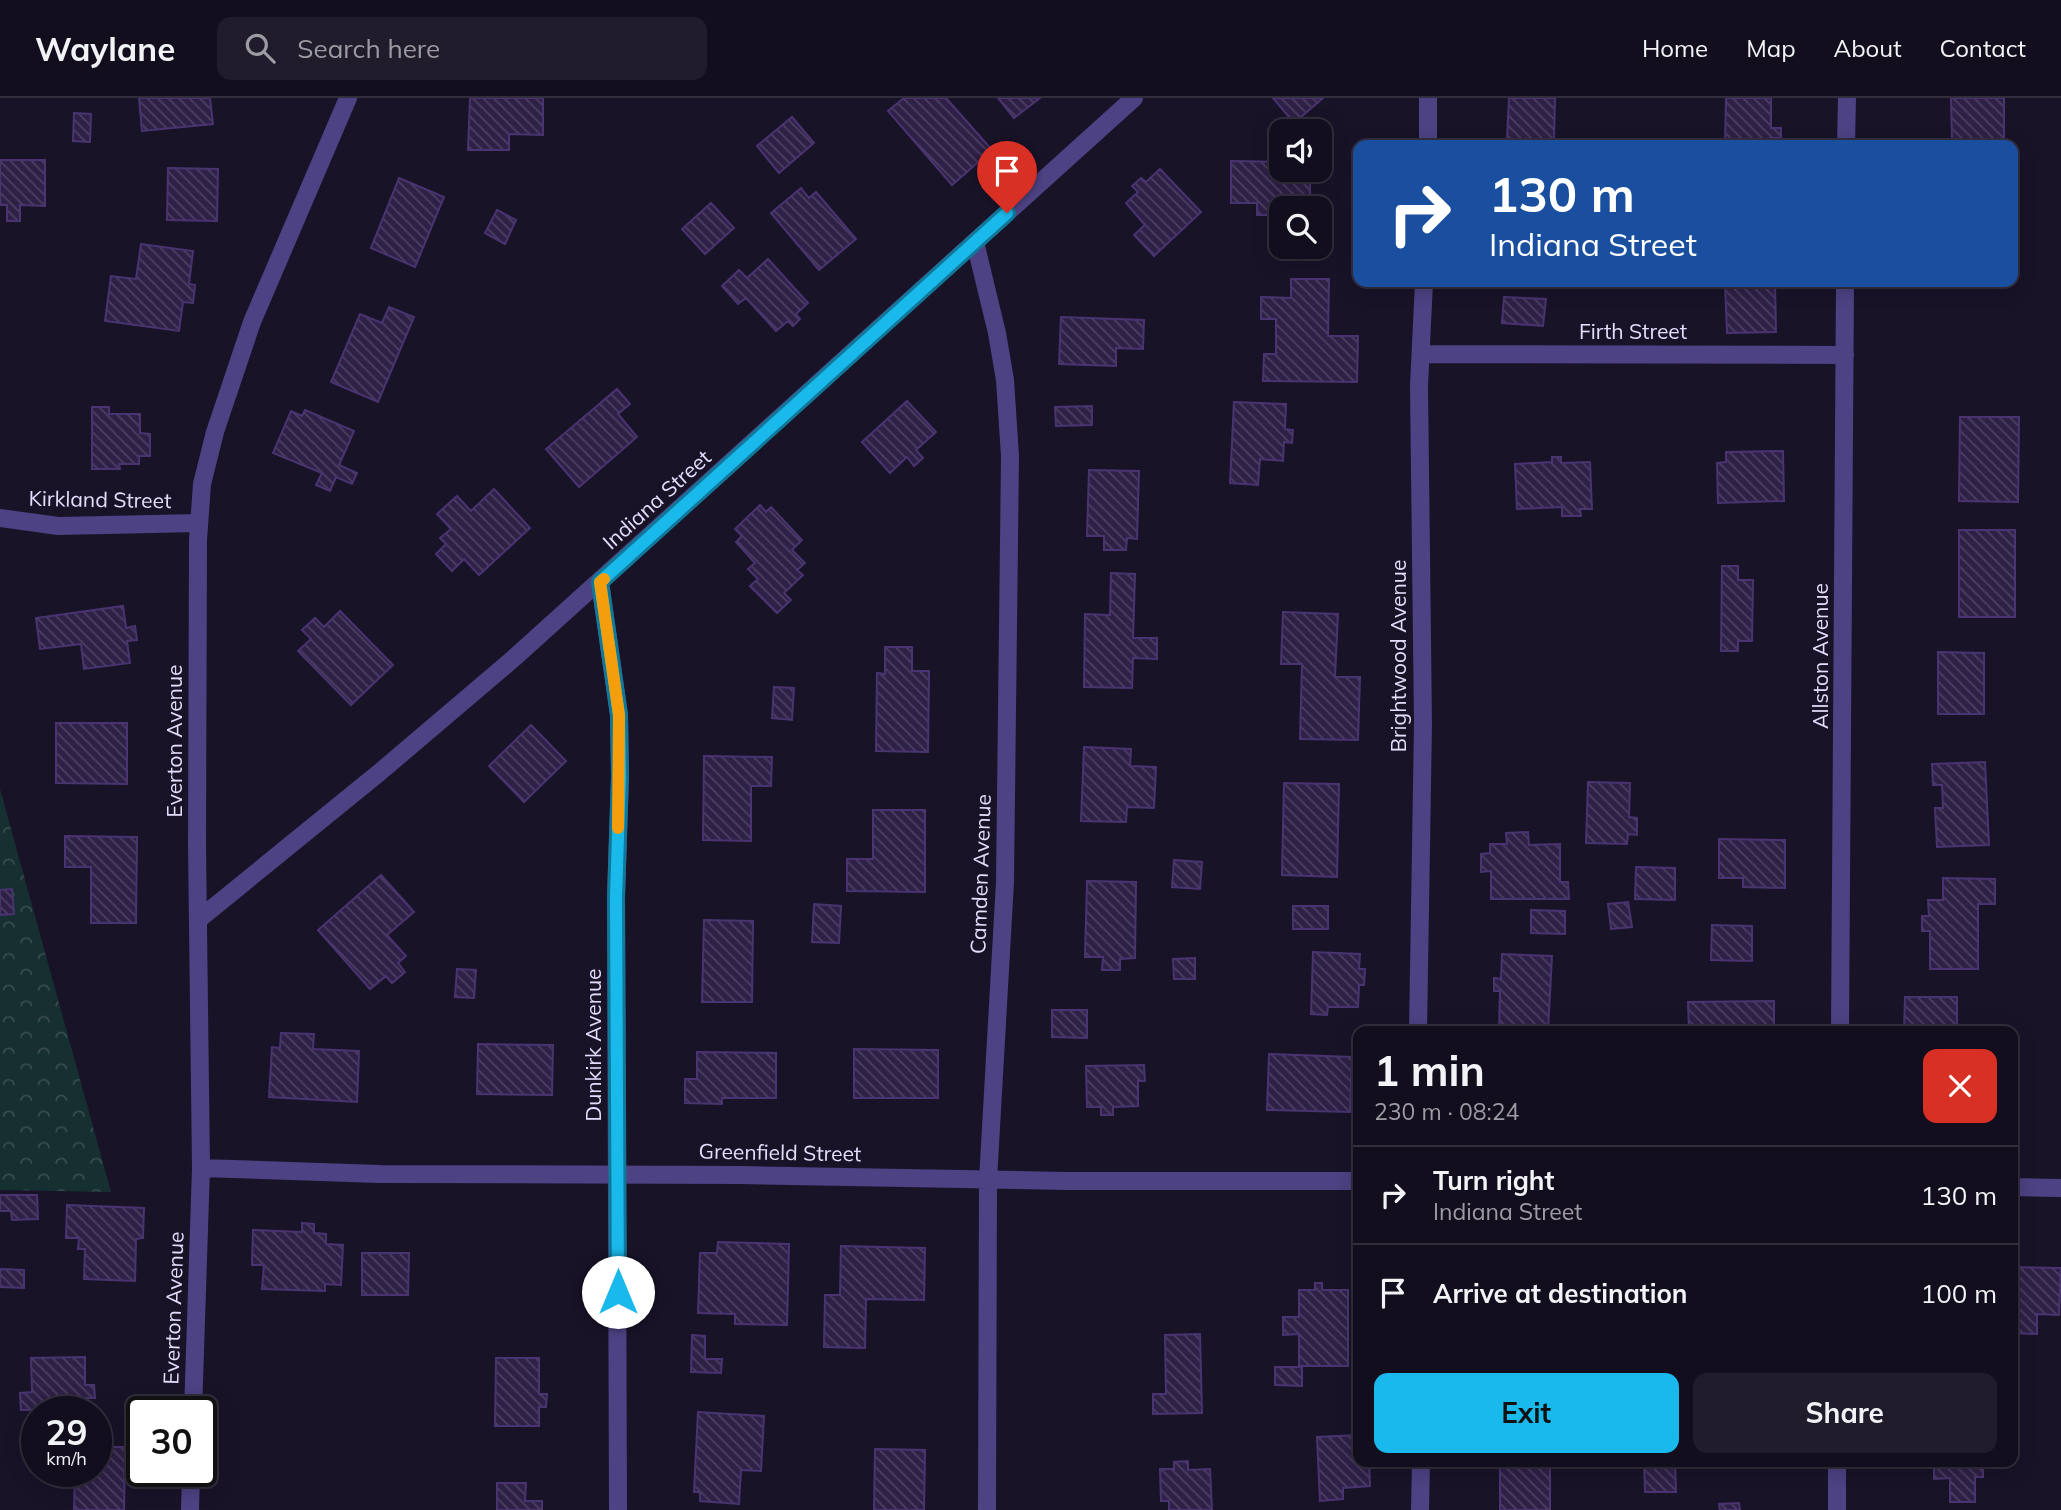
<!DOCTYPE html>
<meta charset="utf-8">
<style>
:root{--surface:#130e1e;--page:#201c2b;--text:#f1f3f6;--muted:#9d9ca4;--line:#322e3c;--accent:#1ab9eb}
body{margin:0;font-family:Mulish,sans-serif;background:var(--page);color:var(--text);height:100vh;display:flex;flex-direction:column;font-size:26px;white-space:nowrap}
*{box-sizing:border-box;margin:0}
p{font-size:23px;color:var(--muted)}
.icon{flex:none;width:38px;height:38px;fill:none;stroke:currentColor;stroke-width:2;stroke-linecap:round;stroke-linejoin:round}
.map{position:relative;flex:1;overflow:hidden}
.side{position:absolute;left:1353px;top:928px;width:665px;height:441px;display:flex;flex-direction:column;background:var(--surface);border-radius:14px;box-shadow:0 4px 18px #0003,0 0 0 2px var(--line)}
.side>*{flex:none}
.banner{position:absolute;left:1353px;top:42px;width:665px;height:147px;border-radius:14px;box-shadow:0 4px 18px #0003,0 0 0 2px var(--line);background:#1a4fa0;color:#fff;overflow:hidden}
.fabs{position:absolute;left:1269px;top:21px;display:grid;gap:14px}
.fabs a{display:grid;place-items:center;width:63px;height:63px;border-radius:14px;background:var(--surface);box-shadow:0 4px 18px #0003,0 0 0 2px var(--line);font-size:35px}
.speed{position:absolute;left:21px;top:1298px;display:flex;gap:14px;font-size:35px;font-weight:700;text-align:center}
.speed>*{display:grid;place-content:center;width:91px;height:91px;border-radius:50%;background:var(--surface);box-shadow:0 4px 18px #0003,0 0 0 2px var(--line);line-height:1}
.speed small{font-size:18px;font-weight:400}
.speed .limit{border:4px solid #111;border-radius:10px;background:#fff;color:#111}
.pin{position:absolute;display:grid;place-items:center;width:60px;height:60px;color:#fff;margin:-72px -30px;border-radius:50% 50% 50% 0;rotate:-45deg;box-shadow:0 0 7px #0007}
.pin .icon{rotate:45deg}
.me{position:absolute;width:77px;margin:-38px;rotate:0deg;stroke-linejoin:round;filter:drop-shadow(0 0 5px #0008)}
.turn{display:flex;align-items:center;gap:24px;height:147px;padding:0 21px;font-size:32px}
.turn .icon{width:91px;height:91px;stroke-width:2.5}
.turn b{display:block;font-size:49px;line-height:60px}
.round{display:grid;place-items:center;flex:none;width:74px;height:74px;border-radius:14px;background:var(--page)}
.summary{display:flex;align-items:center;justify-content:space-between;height:119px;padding:0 21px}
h1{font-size:42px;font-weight:700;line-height:52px}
.action{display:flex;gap:14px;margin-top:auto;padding:14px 21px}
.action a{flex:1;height:80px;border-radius:14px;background:var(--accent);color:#111;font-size:28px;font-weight:700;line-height:80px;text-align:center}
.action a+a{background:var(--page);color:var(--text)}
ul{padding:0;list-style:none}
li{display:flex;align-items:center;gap:21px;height:98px;padding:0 21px;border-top:2px solid var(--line)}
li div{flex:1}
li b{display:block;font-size:26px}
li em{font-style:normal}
header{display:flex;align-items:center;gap:42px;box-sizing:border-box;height:98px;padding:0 35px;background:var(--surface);border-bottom:2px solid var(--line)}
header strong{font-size:33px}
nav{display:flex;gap:38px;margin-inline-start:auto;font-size:24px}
.search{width:490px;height:63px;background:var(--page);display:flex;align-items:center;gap:18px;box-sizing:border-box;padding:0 24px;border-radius:14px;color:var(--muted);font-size:26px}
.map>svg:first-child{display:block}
.park{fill:url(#park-crowns)}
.building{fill:url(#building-back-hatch);stroke:#493471;stroke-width:2}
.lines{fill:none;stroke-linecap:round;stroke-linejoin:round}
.minor{stroke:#4d4283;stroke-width:18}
.route-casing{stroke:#117899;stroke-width:18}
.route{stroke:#1ab9eb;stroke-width:12}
.slow{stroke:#f59e0b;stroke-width:12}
.labels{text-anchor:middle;stroke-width:6;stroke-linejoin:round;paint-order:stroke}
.street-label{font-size:21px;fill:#e4ddfc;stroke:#191328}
</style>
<header>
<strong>Waylane</strong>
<div class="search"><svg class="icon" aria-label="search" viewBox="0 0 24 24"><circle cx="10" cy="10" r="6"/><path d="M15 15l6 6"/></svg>Search here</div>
<nav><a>Home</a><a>Map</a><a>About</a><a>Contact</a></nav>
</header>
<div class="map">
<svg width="2061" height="1412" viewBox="0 0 2061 1412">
<defs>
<pattern id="park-crowns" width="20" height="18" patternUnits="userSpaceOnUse" patternTransform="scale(1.75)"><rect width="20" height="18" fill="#162f31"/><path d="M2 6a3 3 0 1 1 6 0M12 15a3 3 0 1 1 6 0" fill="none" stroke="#384d50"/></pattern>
<pattern id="building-back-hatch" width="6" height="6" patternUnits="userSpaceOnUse" patternTransform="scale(1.75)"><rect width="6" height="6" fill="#2e2047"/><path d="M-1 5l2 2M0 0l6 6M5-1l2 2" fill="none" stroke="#4c4062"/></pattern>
</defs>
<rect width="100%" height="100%" fill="#191328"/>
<path class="park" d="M0,691L111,1094L0,1092Z"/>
<path class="building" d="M139,0H210L213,26L142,33Z
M470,0H543V37L509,36V52H468Z
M904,0H946L992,52L952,87L888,13Z
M998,0H1040L1014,20Z
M1273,0H1323L1294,25Z
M1509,0H1555L1554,43L1507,41Z
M1726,0H1771V30H1781V40H1770V47H1725Z
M1951,0H2004V42L1952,41Z
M74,15L91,16L90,44L73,43Z
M792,19L814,45L779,75L757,48Z
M0,62H45V108L20,107V123H7V107H0Z
M1231,63L1281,64V72H1310V105H1274V117H1257V105H1231Z
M168,70L218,71L217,123L167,122Z
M1160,71L1201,114L1154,158L1134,137L1145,127L1126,105L1138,94L1132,88L1141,80L1146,84Z
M399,80L444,99L415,169L371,150Z
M801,90L809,100L816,94L856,141L819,172L771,115Z
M711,105L734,130L705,156L682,131Z
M497,112L516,122L505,146L485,135Z
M141,146L193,153L189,186L195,187L193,205L183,204L179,233L105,223L111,178L136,181Z
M768,161L808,205L796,216L800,221L793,228L788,223L776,233L746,200L738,206L722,188L739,172L747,180Z
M1291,181H1329L1328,238H1358L1357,284L1263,283L1264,256H1276V221H1261V199L1291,200Z
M1725,184H1775L1776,234L1727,235Z
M1504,199L1546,201L1543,228L1502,225Z
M389,209L414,219L378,304L331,284L360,216L382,225Z
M1061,219L1144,222L1143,251L1116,250V268L1059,266Z
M617,291L630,306L618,316L637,339L579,389L546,351Z
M907,303L936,334L916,352L923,360L914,368L907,359L890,375L862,344Z
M1234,304L1286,306L1285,331L1293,332L1292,345L1284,344L1283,363L1260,361L1258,387L1230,385Z
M1092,308V327L1056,328L1055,309Z
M92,309H109V316H140V335L150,336V358H139V366H119L120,371H92Z
M305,312L354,333L339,367L357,375L352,386L336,379L330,393L316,387L322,375L273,355L291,313L302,318Z
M1960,319H2019L2018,404L1959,403Z
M1783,353L1784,403L1718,405L1717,365L1726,364V354Z
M1552,359H1561V365L1590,364L1592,411H1580L1581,418H1562V409L1517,411L1515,366L1552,364Z
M1089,372L1139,373L1137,441L1127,440L1126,452H1104V438H1087Z
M494,391L530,430L479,477L464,461L452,473L436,456L446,446L440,440L451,431L437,416L457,398L471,413Z
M760,407L766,414L771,409L802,442L792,452L805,465L797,472L803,477L784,495L791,502L777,515L750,488L758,481L748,471L755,465L736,444L742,438L735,431Z
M1959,432H2015V519H1959Z
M1722,468H1738V482H1753L1752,543H1738V553H1721Z
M1111,475L1135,476L1133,540H1157V561L1133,560L1132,590L1084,589L1085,516L1110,517Z
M123,508L126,530L135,528L137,542L127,543L130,565L84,571L81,546L40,551L36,520Z
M340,513L393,567L351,607L298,553L311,541L302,532L315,520L324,529Z
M1283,514L1338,516L1335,579H1360L1358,642L1300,641L1302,566H1281Z
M885,549H912V573H929L928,654L876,653L877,575L885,576Z
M1938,554L1984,555V616H1938Z
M774,589L794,590L792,622L772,620Z
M56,625H127V686L56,685Z
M531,627L566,663L524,704L489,668Z
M1084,649L1131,651L1130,668L1156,669L1154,710L1127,709L1126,724L1081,723Z
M704,658L772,659L771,688H751V743L703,742Z
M1985,664L1989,747L1937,749L1935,710H1943L1942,687H1933L1932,666Z
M1588,684L1630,685L1629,719L1637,720V737L1628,736L1627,746L1586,745Z
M1284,685L1339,686L1337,779L1282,777Z
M873,712H925V794L847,793V761H873Z
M1528,734L1529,747L1560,746V784H1568L1569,801H1491V773L1481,774V756L1490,755V746H1507L1506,735Z
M65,738L137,739L136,825H91V769H65Z
M1719,741L1785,742V790L1743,789V780H1719Z
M1174,762L1202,764L1200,791L1172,789Z
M1636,769L1675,770V802L1635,801Z
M381,777L414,814L387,837L406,858L398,865L405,874L392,885L386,878L370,891L318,832Z
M1943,780L1995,781V806H1978V871H1930V833H1922V818H1929L1928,802H1943Z
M1087,783L1136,784L1135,860L1120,861V872H1102L1103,859H1085Z
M12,791L14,816L0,817V792Z
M1628,804L1632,829L1611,831L1608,806Z
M814,806L841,808L839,845L812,844Z
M1293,808H1328V831H1293Z
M1531,812L1565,813V836L1531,835Z
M704,822L753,823L752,904H702Z
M1712,827L1752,828V863L1711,862Z
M1313,854L1360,856L1359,871H1365L1364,887H1359L1358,909H1328L1327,917L1311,916Z
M1502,856L1552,858L1548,933H1499L1500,893H1494V880L1501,881Z
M1195,860V881H1174L1173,861Z
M457,871L476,872L474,900L455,899Z
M1905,899H1957V933H1904Z
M1774,903V933H1689L1688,904Z
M1052,912H1087V940L1052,939Z
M281,935L314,936L313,951L359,953L357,1004L269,999L272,949L280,950Z
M478,946L553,947L552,997L477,996Z
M854,951L938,952V1000H854Z
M697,954L776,955V1000H722V1006L685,1005V981H697Z
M1269,956L1352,959L1350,1014L1267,1012Z
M1144,967L1145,983H1138V1008L1113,1009V1017H1101V1009H1087L1086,968Z
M0,1097H37L38,1121L12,1122L11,1113H0Z
M67,1107L144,1110L143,1140L136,1141L135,1183L84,1181L85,1151H78L79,1140H66Z
M302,1125L314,1126V1135L326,1136V1146L343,1147L341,1187L325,1186V1193L262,1191L264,1167H252L253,1132L302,1134Z
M718,1144L789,1146L787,1227L735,1226V1216L698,1215L700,1155H717Z
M841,1148L925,1150L924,1202L866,1201L865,1250L824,1249L825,1197H840Z
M362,1155H409L408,1197H362Z
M2012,1169L2061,1170L2059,1217L2037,1216V1236L2012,1235Z
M0,1171L24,1172V1190L0,1189Z
M1315,1185H1322V1192H1348V1268H1299V1236L1283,1237V1219H1299V1192H1315Z
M1200,1236L1202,1315L1153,1316V1296H1166L1165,1237Z
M692,1237L705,1238V1261H722L721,1275L691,1274Z
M85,1259V1287H94L95,1300H85L86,1311L21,1312L20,1295L32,1294L31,1260Z
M496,1260H539V1296H547L546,1309H539V1328H495Z
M1275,1269H1302V1288L1275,1287Z
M698,1314L764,1318L761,1373L741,1372L739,1406L700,1403V1394H694Z
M1358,1337V1363H1369L1370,1388L1343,1390V1401L1320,1403L1317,1339Z
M96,1349H125L124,1412H74L75,1374H96Z
M875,1351L925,1352L924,1412H874Z
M1188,1363V1372L1210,1371L1212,1412H1169V1403H1161L1160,1371H1174V1364Z
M1500,1363H1550V1412H1500Z
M1644,1363H1675L1676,1394H1645Z
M1934,1363H1983V1379H1975V1404H1950V1380L1934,1381Z
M497,1385H526L525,1403H542V1412H497Z
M1739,1405L1740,1412H1720L1719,1406Z"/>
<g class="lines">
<path class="minor" d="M1428,0V47
M1846,47L1847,0
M975,144L997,235L1005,282L1010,358L1005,784L988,1082L987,1412
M1421,256L1845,257
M0,420L58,428L199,425
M600,484L619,617L620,678L616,799L618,1412
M198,822L380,674L514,560L1134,0
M1418,933L1423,626L1419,288L1424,184
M1840,933L1845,184
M201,1070L379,1076L741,1077L1067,1083H1358
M2012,1089L2061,1090
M193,1314L201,1070L197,747L198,442L202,386L215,334L252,224L348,0
M1837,1363V1412
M190,1412L191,1374
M1420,1412L1421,1363"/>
</g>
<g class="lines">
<g class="route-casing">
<path id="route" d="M618,1194L616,799L620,678L619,617L600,484L1007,115"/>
</g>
<use href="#route" class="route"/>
<path class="slow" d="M604,481L600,484L619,617L618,730"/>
</g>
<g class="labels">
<g class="street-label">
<text x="1633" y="241">Firth Street</text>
<text transform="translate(100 402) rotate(1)" y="7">Kirkland Street</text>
<text transform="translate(657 402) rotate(-42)" y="7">Indiana Street</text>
<text transform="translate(1399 558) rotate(-90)" y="7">Brightwood Avenue</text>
<text transform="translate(1821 558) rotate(-90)" y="7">Allston Avenue</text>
<text transform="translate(175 643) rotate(-90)" y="7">Everton Avenue</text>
<text transform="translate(981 776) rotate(-88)" y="7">Camden Avenue</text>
<text transform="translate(594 947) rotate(-90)" y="7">Dunkirk Avenue</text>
<text transform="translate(780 1055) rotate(1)" y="7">Greenfield Street</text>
<text transform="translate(174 1210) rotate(-88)" y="7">Everton Avenue</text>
</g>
</g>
</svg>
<div class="fabs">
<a><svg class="icon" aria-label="sound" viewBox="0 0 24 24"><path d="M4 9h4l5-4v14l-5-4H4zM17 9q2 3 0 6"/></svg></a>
<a><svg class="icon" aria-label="search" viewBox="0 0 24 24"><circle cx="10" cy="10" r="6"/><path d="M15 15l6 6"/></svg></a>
</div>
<div class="speed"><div>29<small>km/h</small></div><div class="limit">30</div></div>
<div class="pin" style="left:1007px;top:115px;background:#d93025"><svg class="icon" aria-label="arrive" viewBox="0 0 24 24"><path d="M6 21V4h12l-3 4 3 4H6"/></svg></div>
<svg class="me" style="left:618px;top:1194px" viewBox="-20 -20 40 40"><circle r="19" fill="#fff"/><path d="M0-13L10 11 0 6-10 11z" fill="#1ab9eb"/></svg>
<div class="banner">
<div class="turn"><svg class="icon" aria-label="right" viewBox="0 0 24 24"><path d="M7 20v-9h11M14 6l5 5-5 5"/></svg><div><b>130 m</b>Indiana Street</div></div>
</div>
<section class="side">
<div class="summary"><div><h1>1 min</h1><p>230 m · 08:24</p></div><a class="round" style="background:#d93025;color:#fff"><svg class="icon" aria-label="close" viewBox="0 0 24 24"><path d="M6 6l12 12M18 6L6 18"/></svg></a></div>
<ul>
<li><svg class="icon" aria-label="right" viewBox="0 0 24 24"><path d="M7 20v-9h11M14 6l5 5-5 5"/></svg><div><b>Turn right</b><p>Indiana Street</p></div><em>130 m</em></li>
<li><svg class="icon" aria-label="arrive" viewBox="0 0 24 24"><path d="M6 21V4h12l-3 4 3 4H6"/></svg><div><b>Arrive at destination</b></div><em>100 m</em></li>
</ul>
<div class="action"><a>Exit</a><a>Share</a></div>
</section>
</div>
